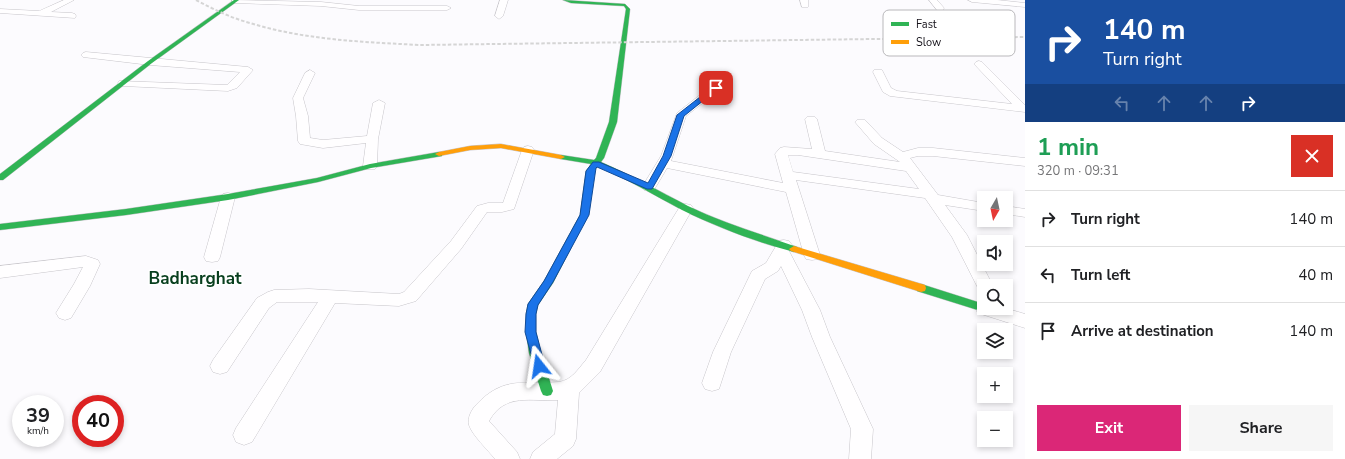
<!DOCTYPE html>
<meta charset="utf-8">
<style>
:root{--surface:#fff;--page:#f6f6f6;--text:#202124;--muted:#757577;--line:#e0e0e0;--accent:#db2777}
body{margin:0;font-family:"Nunito Sans",sans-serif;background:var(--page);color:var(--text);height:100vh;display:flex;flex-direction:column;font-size:15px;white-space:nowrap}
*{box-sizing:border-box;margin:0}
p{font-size:13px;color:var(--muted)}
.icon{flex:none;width:22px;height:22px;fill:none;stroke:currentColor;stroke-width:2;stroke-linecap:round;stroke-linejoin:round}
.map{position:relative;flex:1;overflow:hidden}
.details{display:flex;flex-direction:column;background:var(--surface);width:320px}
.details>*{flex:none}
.guide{background:#1a4fa0;color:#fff;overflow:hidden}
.needle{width:26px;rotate:189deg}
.controls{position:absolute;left:977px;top:191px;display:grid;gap:8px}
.controls a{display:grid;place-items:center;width:36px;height:36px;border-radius:0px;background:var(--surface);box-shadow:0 2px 6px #0003;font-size:20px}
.speed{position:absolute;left:12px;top:395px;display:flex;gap:8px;font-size:20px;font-weight:700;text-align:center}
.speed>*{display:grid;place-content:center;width:52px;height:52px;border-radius:50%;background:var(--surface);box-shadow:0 2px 6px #0003;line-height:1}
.speed small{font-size:10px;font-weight:400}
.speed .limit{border:6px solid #d22;background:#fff;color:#111}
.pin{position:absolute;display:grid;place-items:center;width:34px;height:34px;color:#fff;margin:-17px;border-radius:8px;box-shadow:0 2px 6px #0006}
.me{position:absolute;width:44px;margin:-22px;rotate:345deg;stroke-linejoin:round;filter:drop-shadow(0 0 3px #0008)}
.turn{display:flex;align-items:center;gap:14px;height:84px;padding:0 12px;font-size:18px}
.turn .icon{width:52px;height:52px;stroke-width:2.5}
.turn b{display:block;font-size:28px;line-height:34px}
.lanes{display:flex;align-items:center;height:38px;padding:0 12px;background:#0003;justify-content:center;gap:20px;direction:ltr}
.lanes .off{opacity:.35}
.round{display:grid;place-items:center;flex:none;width:42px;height:42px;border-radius:0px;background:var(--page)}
.head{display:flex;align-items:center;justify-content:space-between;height:68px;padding:0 12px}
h1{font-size:24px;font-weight:700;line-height:30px;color:#1e9e55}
.button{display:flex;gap:8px;margin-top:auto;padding:8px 12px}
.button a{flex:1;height:46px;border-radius:0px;background:var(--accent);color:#fff;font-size:16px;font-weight:700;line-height:46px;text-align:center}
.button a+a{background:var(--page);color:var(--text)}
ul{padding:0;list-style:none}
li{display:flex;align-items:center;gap:12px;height:56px;padding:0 12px;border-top:1px solid var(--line)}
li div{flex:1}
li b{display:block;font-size:15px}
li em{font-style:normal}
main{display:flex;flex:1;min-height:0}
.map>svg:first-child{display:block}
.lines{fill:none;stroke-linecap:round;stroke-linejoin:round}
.street-casing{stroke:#c7c5ca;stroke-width:1}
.fast-casing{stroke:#c7c5ca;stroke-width:1}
.slow-casing{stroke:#c7c5ca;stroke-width:1}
.street{fill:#fffeff;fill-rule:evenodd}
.fast{fill:#30b455;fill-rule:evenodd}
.slow{fill:#ff9f0a;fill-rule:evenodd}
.rail{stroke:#d5d5d5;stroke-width:2;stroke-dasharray:3.5 2;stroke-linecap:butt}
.route{fill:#1a73e8;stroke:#114b97}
.labels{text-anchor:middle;stroke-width:3;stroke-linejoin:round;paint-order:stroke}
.district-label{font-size:17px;font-weight:bold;fill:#083f1e;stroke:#fff}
.key{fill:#fff;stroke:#b9b8bb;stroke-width:1}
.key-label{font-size:11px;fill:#16131b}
</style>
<main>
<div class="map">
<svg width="1025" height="459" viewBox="0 0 1025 459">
<rect width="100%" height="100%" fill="#fcfbfe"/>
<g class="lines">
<g class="street-casing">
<path id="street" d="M64,0H74L51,12L72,13L75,14L76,16L75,18L0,13V9L39,11Z
M232,0L321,2L359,6H447L451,8L447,10H359L321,6L235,3H232Z
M500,0H508L503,16L499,19L495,16Z
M800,0H808V7H802Z
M929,0H937L944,8L943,10H937Z
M968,0H997L1025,3V7L972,2Z
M86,52L248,67L253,70L237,88L228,91L123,86L119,85L118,83L119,81L227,85L240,72L150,65L83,57L81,55L83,53Z
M979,61L982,62L1025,105V112L890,96L883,92L873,72L874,70H882L891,88L897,91L1012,104L976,66L974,64L976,62Z
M310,70L315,73L303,98L308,116L310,138L323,140L367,136L373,103L379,100L385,103L378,139L377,166L375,169H365L363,166L366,143L323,148L300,144L298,141L296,116L293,98L305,73Z
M723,79L728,82L727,84L686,116L671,161L783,183L775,154L780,148L784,147L812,149L805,119L807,117H815L817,119L825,151L900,162L874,144L855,122L857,120H865L882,138L903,152L918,148H933L1025,158V166L933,156H918L910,158L938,195L984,203V211L945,205L967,235L993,286H984V292L979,290L952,237L925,198L796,180L820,255L818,259L812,260L806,259L804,255L786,192L667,168L654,190L649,191L644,190L642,187L661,156L677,113L719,80ZM788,155H798L906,171L919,189L793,172Z
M528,146L532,147L534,150L514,209L502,212H487L461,249L416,301L399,306L335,303L252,442L244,445L236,442L233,435L236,428L318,302H277L269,308L227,372L220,374L213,372L210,366L213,360L257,298L268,292L274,290L309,289L399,294L404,292L451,241L477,206L488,203H503L522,150L524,147Z
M228,193L233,194L235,197L220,257L218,261L212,262L206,261L204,257L221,197L223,194Z
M686,204L691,205L693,208L600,372L579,393L576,439L573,446L557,459H530L533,452L555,434L558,400C531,402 505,392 489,421L517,452L520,459H495C488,450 472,435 469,425C467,418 472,409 476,405C504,375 524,385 559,382C572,380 578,369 586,360L679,208L681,205Z
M1006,206L1025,209V217L1006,214Z
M784,240L789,241L792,245L789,251L820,310L830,337L873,429L871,459H849L851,429L812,337L802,310L781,266L778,271L765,279L731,352L719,389L712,391L705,389L702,383L713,352L750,275L752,271L766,263L779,241Z
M86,256L98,260L100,264L90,286L71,318L65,320L59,318L56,313L74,284L83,267L0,278V266Z
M984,301V308H1005L1025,314V328L978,313L975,308L978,303Z"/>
</g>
<g class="fast-casing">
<path id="fast" d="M234,0H239L152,63L3,180H0V174L148,61Z
M563,0L625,4L630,9L617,122L604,158L601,162C631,175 659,191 688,206C723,223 761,234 797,247L799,249L794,252C756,242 717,227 682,210C654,195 627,179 598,166L594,171L588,215L553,283L538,305L536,314V332L541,353L553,391L551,395L547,396L543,395L541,391L529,353L526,332V314L528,304L544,281L580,215L586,171L591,164L561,159L557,157L561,155L594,160L596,158L609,122L626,9L624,6L571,3Z
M439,152H442V156L371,168L318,182L228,200L126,215L0,230V224L126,209L228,194L317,178L370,164Z
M921,284L984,304V308H989L988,311L984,312L917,291L916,288L917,285Z"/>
</g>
<g class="slow-casing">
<path id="slow" d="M501,144L561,155L565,157L561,159L501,148L470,150L439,156L435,154L439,152L470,146Z
M794,246L925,285L926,288L925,291L921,292L791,251L789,249Z"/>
</g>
<use href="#street" class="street"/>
<use href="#fast" class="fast"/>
<use href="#slow" class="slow"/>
<path class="rail" d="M196,0C213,9 231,18 250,23C305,40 363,42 420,45L1025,37"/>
</g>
<path class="route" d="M714,86L719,88L684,116L671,156L652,189H647L597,167L596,168L589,215L553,282L538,305L536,314V332L545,366L543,369L539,370L535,369L525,332L526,314L528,304L544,281L580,215L586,171L593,162H599L648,183L663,156L677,115Z"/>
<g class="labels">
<g class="district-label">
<text x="195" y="284">Badharghat</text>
</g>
</g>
<rect x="883" y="10" width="132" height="46" rx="6" class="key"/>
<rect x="891" y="22" width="18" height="4" fill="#30b455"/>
<rect x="891" y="40" width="18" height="4" fill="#ff9f0a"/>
<g class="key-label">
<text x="916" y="28">Fast</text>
<text x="916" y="46">Slow</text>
</g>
</svg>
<div class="controls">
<a><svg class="needle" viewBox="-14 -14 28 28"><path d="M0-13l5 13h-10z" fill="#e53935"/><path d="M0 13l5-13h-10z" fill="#757577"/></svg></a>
<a><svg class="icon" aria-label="sound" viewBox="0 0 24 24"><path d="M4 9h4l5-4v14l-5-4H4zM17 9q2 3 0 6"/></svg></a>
<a><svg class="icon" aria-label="search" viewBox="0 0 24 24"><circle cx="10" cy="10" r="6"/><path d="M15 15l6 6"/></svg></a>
<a><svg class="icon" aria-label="layers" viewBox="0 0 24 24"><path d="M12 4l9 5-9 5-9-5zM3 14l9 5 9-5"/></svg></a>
<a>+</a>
<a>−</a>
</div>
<div class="speed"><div>39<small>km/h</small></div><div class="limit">40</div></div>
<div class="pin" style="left:716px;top:88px;background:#d93025"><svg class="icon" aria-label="arrive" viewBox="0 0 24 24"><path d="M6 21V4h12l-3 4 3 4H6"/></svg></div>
<svg class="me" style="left:539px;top:366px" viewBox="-20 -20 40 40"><path d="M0-17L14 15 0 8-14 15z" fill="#1a73e8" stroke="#fff" stroke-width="4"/></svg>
</div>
<section class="details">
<div class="guide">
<div class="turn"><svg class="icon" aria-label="right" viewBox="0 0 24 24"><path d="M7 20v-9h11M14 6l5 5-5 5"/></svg><div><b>140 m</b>Turn right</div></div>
<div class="lanes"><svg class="icon off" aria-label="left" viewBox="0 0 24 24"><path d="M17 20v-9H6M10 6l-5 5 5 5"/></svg><svg class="icon off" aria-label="ahead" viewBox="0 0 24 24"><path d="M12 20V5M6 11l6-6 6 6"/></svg><svg class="icon off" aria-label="ahead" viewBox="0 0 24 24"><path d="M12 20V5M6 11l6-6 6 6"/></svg><svg class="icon" aria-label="right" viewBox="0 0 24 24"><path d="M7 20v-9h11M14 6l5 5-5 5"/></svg></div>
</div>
<div class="head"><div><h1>1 min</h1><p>320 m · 09:31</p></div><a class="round" style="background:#d93025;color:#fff"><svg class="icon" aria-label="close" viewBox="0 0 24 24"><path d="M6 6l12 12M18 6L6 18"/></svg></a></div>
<ul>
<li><svg class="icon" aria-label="right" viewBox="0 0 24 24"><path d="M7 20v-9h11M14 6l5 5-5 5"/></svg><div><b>Turn right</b></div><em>140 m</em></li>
<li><svg class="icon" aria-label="left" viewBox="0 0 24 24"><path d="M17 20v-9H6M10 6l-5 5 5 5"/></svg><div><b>Turn left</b></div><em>40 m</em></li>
<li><svg class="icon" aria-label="arrive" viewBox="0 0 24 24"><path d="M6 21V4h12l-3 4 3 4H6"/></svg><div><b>Arrive at destination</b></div><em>140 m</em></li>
</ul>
<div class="button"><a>Exit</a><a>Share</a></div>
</section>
</main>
